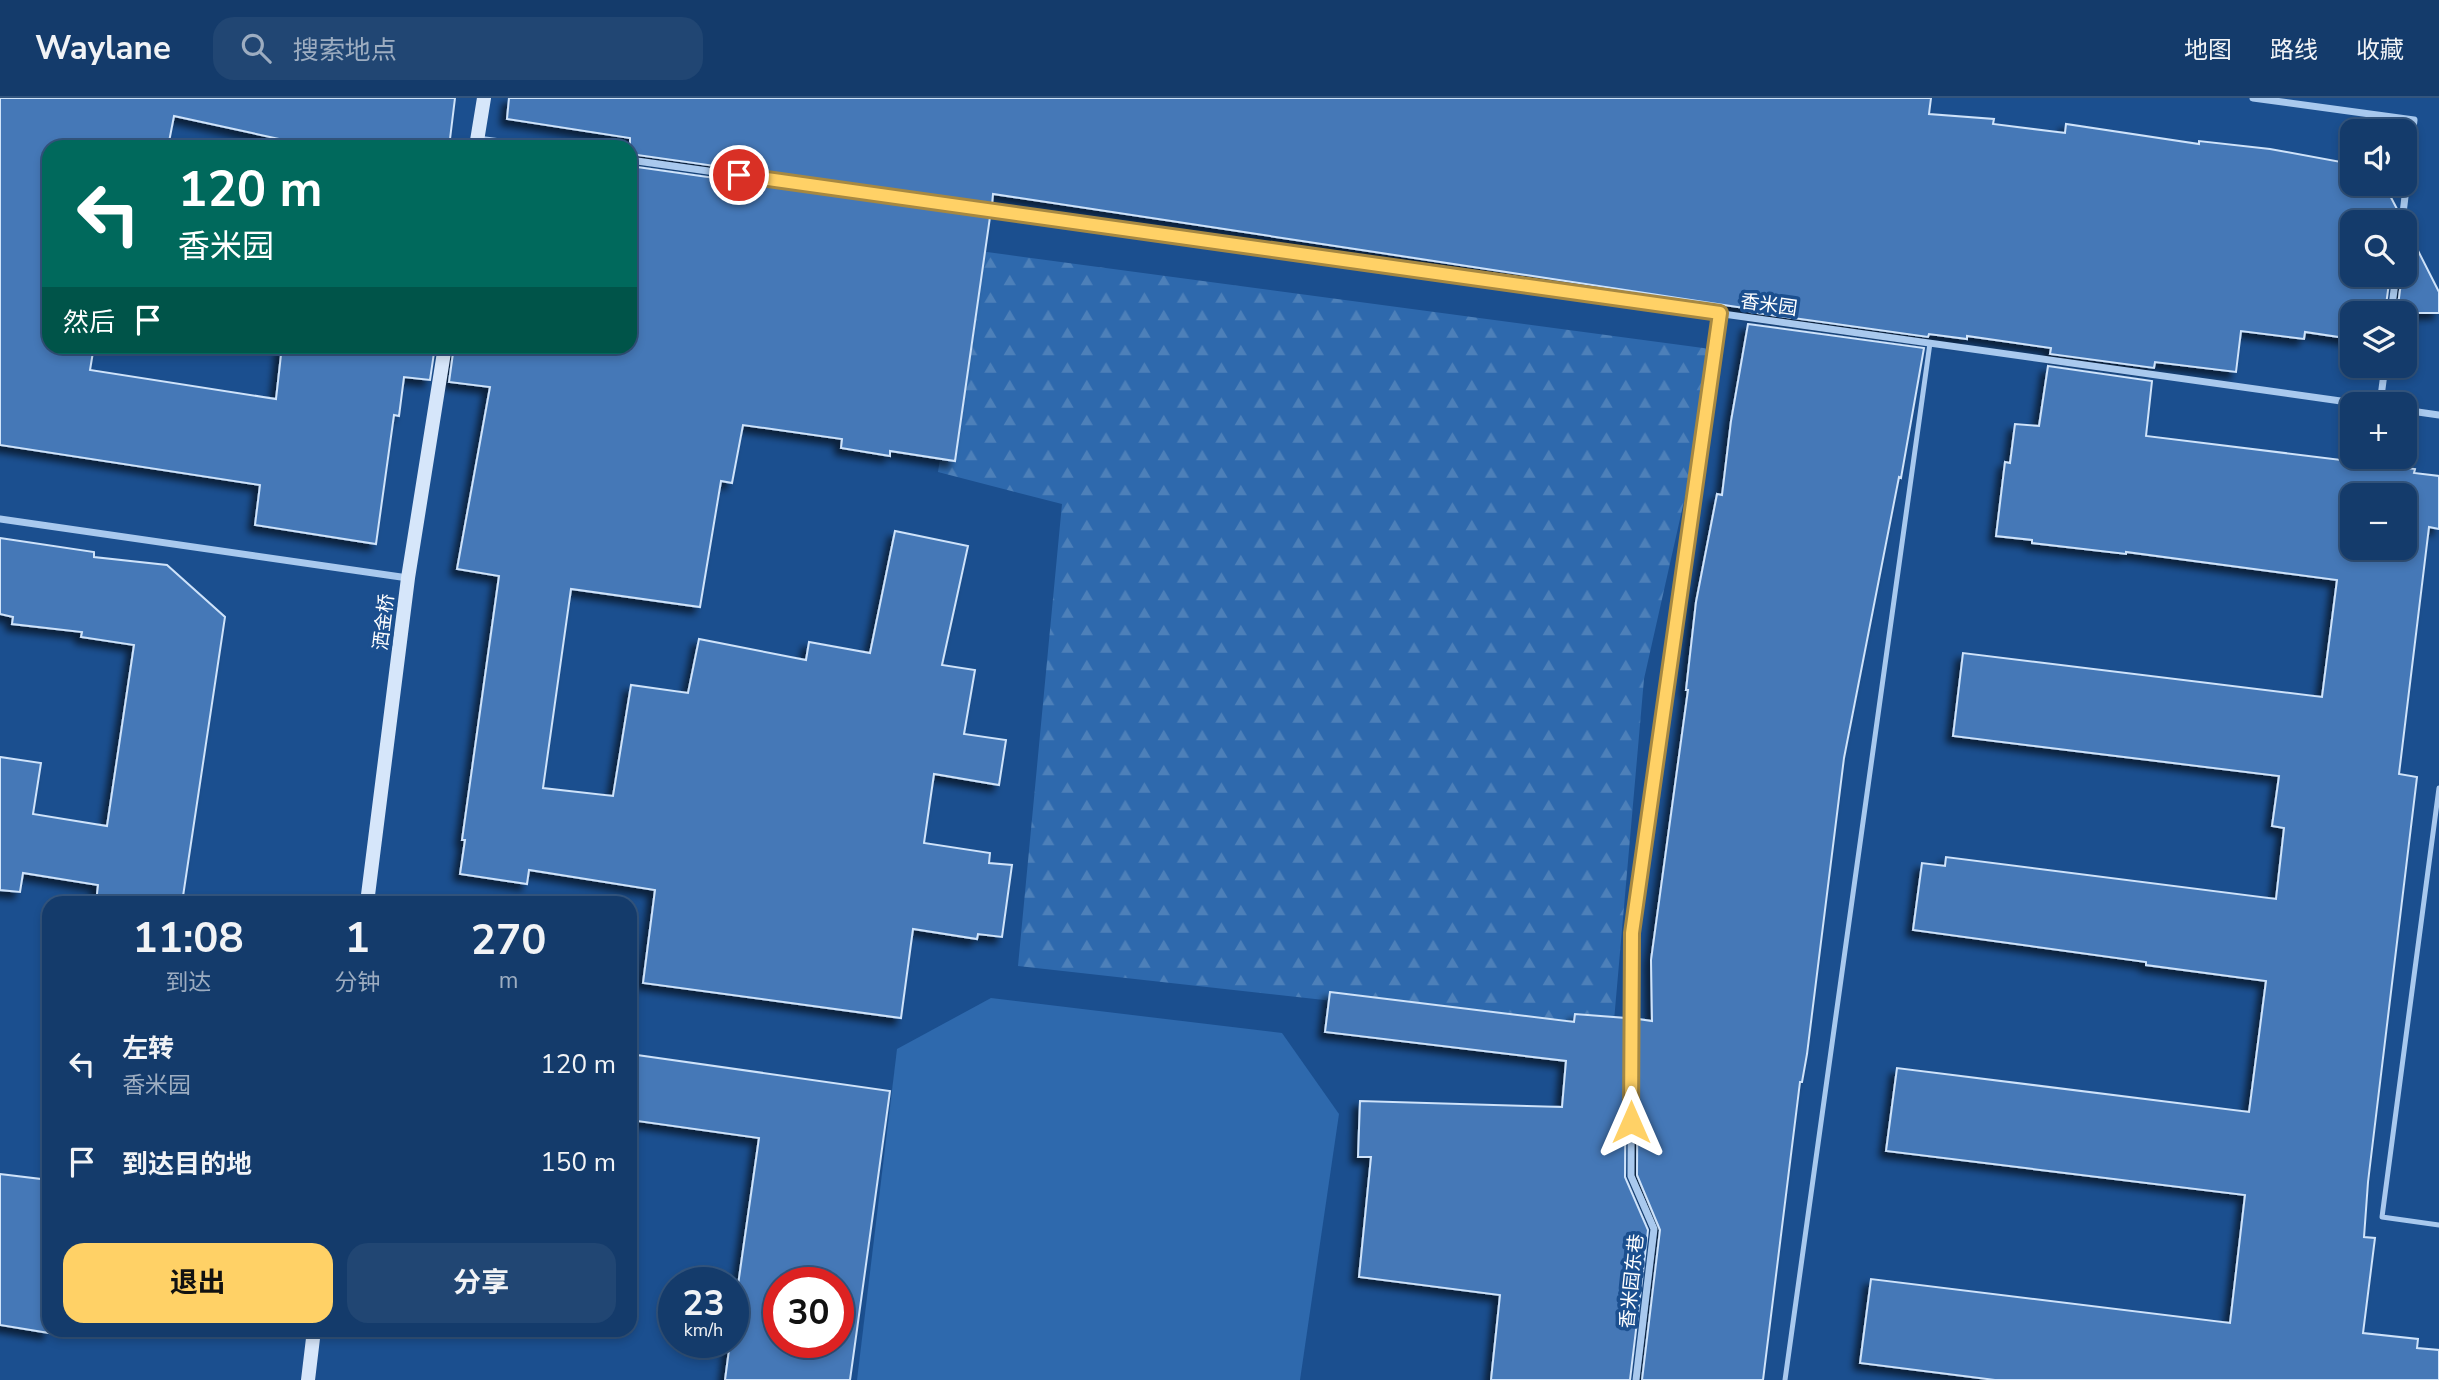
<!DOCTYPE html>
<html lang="zh">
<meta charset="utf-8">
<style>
:root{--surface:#143b6b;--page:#214673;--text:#f1f3f6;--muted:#9dadc1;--line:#33557e;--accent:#ffd166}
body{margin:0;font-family:"Nunito Sans","Noto Sans SC",sans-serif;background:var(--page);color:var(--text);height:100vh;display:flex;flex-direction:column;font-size:26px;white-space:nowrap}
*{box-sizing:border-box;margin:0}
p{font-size:23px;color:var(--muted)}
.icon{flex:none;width:38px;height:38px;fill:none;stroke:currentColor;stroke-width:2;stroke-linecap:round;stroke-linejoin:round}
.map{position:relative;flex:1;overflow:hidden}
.drawer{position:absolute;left:42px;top:798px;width:595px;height:441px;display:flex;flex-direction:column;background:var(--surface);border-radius:21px;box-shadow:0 4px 10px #0003,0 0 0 2px var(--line)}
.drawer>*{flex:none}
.hud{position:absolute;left:42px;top:42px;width:595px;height:214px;border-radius:21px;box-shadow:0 4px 10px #0003,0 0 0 2px var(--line);background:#00695c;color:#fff;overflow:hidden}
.controls{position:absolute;left:2340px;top:21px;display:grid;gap:14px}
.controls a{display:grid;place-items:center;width:77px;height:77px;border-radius:14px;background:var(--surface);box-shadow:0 4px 10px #0003,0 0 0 2px var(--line);font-size:35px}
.speed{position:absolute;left:658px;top:1169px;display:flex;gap:14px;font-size:35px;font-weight:700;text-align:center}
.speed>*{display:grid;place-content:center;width:91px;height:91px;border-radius:50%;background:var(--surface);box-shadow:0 4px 10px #0003,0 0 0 2px var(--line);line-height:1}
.speed small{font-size:18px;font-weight:400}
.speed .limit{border:10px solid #d22;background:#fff;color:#111}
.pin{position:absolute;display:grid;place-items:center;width:60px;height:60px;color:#fff;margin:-30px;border:4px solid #fff;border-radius:50%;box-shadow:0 2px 7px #0007}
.me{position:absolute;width:77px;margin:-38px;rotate:0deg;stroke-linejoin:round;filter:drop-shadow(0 0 5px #0008)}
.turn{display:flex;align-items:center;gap:24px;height:147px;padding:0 21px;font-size:32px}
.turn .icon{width:91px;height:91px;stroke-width:2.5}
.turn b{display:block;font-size:49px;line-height:60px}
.then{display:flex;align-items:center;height:66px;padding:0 21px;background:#0003;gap:14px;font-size:26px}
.eta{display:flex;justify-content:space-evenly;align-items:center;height:119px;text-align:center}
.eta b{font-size:42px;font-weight:700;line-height:49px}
.button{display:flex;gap:14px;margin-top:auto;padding:14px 21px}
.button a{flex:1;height:80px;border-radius:21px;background:var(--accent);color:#111;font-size:28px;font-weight:700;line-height:80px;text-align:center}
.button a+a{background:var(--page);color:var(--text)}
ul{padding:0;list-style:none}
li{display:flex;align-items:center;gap:21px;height:98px;padding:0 21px}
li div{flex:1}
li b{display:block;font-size:26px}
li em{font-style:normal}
header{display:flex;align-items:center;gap:42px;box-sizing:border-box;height:98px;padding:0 35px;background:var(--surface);border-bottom:2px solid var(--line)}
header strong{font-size:33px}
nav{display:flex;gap:38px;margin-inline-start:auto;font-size:24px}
.search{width:490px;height:63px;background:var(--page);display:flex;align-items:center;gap:18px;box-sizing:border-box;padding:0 24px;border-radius:21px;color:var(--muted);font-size:26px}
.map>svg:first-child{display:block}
.green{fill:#2e69ad}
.forest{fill:url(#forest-firs)}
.building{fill:#4478b7;stroke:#cfe3fa;stroke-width:2;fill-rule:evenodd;filter:url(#shadow)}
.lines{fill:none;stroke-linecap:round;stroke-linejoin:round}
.lane{stroke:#a9c9ee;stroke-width:5}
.street{stroke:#a9c9ee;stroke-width:7}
.secondary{stroke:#d6e6fa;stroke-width:14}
.route-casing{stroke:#a68842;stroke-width:18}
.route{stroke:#ffd166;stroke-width:12}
.labels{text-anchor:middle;stroke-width:7;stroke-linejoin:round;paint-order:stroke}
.street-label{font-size:19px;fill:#fff;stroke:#1b4f8f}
</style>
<header>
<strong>Waylane</strong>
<div class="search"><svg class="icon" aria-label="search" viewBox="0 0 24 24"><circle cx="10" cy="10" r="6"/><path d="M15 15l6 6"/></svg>搜索地点</div>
<nav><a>地图</a><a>路线</a><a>收藏</a></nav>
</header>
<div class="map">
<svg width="2439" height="1282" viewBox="0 0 2439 1282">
<defs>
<pattern id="forest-firs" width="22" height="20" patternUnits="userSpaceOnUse" patternTransform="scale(1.75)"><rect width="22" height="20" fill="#2e69ad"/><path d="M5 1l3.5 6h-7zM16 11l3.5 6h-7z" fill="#4d80b9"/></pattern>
<filter id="shadow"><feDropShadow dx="-6" dy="6" stdDeviation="3.5" flood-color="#0009"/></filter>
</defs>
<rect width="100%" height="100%" fill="#1b4f8f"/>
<path class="green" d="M991,900L1282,935L1339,1016L1300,1282H857L897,951Z"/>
<path class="forest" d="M972,152L1718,252L1644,581L1613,934L1018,868L1062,406L938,374Z"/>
<path class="building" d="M0,0H455L449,49H316L174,18L168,49H49V248H94L90,272L276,301L282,248H435L430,282L404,279L399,318L394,317L376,446L255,427L260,387L0,347Z
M509,0H1931L1929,16L1994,21L1993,26L2065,35L2066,26L2199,46V43L2270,51L2352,66V86H2384L2397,111L2396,124H2352V177H2390L2385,215H2352V241L2305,234L2304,241L2241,233L2236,274L2155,264L2154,270L2050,256L2051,250L1967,238V241L1929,236L1928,239L1750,214L1751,211L1691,202L993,96L992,107L630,56V40L507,21Z
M630,68L990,119L955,363L890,353V358L841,350L842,341L743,327L732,385L721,383L700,509L571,491L543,690L613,698L631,587L688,595L699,541L806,562L809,544L870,555L895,433L968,448L942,567L975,572L964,636L1006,642L999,687L934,676L924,745L990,755L989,765L1012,767L1002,839L978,836L977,841L913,831L901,920L643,885L655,792L529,772L527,786L460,776L465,742H462L499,478L457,471L490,289L449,284L454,248H630Z
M2406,129L2439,194V215H2397L2402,177H2404Z
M1748,226L1924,250L1901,380L1899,379L1844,660L1807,956L1802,984H1800L1763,1282H1642L1660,1132L1637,1077L1638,921L1652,923L1651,862L1688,592H1686L1696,504L1717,396L1722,397L1731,323Z
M2048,268L2152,283L2146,338L2415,371L2414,375L2439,378V431L2429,429L2399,676L2417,679L2368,1084L2364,1139L2375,1140L2363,1235L2418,1241L2417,1250L2439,1252V1282H1995L1860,1265L1871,1181L2230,1225L2245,1097L1886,1053L1897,970L2249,1014L2266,883L2146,867V864L1913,832L1922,765L1945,768L1946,759L2276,801L2284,730L2272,728L2279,678L1953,638L1963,555L2322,599L2337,482L2126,454V456L2032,445V442L1996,438L2005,364L2010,365L2015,326L2039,328ZM2352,397H2404V450H2352Z
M0,440L94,454V459L167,467L225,519L182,805H96L98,787L23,775L20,794L0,792V659L41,665L33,716L107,728L134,547L81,539L82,534L12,526L13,519L0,516Z
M1330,894L1574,924L1575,916L1626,920L1625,1079L1648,1132L1630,1282H1491L1500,1197L1359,1179L1371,1059H1358L1360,1003L1562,1009L1566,963L1325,934Z
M630,956L890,993L850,1282H725L730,1244H733V1222L759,1040L630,1022ZM779,1185H838V1244H779Z
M0,1076L49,1082V1235L0,1227Z"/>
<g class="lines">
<path class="lane" d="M2439,690L2382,1119L2439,1127
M1785,1282L1930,245"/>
<path class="street" d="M2253,0L2414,22L2402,124
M478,41L537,49
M630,62L2362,306
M2391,215L2396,177
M2380,306L2385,268
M2404,312L2439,317
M0,421L408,480
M1636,1282L1654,1131L1631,1078L1632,835L1720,215"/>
<path class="secondary" d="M476,49L484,0
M367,805L408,480L445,248
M308,1282L314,1232"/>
</g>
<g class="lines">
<g class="route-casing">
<path id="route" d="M739,77L1720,215L1632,835L1631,1024"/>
</g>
<use href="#route" class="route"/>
</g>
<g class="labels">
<g class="street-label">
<text transform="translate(1769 206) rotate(8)" y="7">香米园</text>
<text transform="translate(383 524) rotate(-83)" y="7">洒金桥</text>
<text transform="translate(1631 1183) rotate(-84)" y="7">香米园东巷</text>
</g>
</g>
</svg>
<div class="controls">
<a><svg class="icon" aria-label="sound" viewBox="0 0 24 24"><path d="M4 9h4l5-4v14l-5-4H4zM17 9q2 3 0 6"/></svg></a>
<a><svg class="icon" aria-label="search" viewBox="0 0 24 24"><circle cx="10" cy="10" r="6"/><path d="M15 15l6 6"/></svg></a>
<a><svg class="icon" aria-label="layers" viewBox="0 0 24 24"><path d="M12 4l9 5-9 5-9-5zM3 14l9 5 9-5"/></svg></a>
<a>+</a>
<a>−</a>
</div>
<div class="speed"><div>23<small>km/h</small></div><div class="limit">30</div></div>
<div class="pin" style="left:739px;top:77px;background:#d93025"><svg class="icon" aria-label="arrive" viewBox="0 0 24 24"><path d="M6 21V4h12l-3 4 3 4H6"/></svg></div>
<svg class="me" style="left:1631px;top:1024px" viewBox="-20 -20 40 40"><path d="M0-17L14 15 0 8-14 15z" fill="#ffd166" stroke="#fff" stroke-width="4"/></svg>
<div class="hud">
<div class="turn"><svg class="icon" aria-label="left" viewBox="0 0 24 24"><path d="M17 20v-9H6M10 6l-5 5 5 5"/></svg><div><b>120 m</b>香米园</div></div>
<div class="then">然后<svg class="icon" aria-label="arrive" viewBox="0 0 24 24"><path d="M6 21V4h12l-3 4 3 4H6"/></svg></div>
</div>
<section class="drawer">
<div class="eta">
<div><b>11:08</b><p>到达</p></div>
<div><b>1</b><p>分钟</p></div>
<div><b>270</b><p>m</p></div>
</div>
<ul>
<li><svg class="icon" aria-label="left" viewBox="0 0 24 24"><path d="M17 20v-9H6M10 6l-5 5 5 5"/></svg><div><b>左转</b><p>香米园</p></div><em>120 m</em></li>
<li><svg class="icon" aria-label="arrive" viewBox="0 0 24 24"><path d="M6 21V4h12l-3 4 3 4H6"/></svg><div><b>到达目的地</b></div><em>150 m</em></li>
</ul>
<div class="button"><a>退出</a><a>分享</a></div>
</section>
</div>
